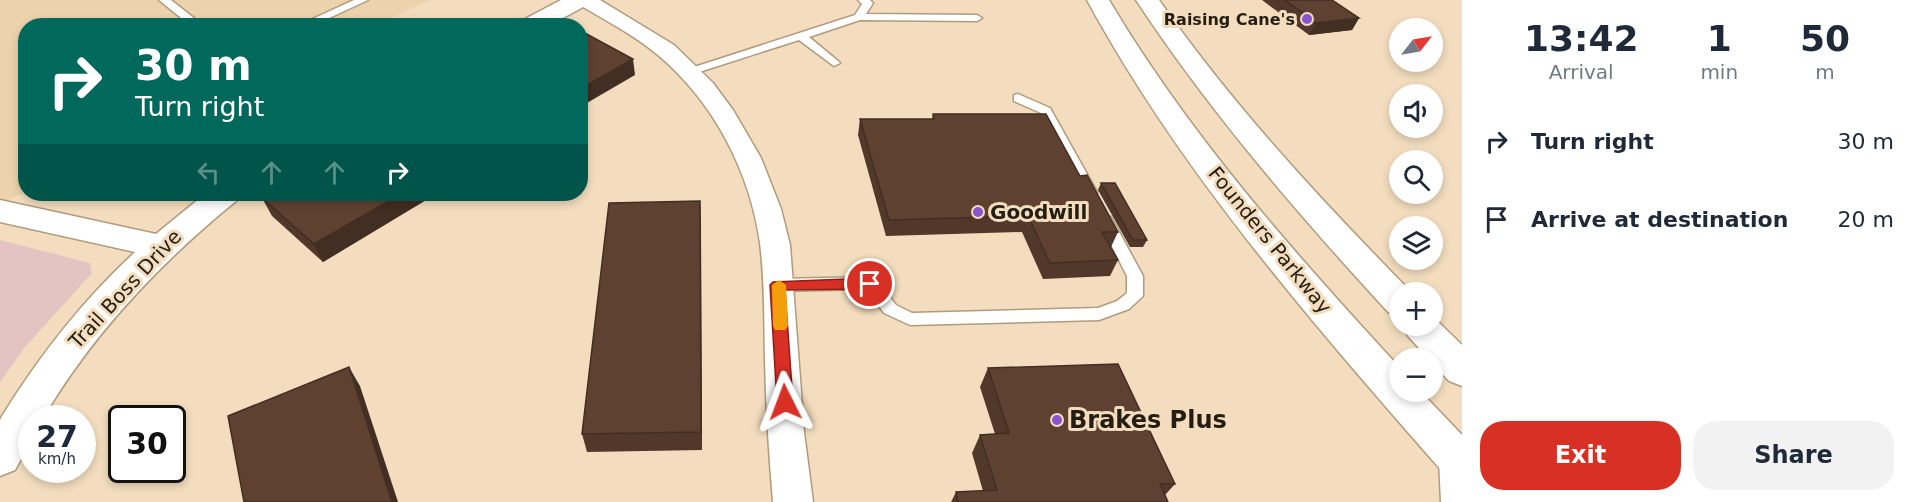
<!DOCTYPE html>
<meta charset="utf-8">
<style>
:root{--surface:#fff;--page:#f2f2f3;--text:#1f2937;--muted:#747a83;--accent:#d93025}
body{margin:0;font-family:"DejaVu Sans",sans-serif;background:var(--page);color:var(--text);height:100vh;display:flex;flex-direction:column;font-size:22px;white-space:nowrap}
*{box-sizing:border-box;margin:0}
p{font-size:20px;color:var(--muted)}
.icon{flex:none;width:33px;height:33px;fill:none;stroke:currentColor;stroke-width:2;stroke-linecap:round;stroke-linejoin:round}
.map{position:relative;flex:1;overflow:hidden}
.drawer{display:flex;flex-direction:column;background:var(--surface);width:450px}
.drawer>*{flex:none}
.hud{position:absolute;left:18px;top:18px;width:570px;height:183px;border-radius:24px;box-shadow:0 3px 9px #0003;background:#00695c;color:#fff;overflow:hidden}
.needle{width:39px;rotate:59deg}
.controls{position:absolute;left:1389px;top:18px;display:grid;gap:12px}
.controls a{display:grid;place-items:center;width:54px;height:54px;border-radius:50%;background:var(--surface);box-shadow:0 3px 9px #0003;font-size:30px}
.speed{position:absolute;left:18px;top:405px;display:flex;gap:12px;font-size:30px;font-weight:700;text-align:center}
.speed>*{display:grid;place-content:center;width:78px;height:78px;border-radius:50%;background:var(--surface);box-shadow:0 3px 9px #0003;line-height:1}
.speed small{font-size:15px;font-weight:400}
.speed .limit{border:3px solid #111;border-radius:9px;background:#fff;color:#111}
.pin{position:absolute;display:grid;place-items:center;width:51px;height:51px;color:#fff;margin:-26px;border:3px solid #fff;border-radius:50%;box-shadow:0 2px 6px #0007}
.me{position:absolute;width:66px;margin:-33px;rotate:357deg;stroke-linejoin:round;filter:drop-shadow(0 0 4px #0008)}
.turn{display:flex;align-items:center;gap:21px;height:126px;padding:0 18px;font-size:27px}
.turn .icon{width:78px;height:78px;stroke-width:2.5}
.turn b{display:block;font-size:42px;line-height:51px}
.lanes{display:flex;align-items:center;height:57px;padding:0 18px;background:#0003;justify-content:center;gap:30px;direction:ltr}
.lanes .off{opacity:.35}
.eta{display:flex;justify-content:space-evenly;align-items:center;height:102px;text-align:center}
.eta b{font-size:36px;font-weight:800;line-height:42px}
.cta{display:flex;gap:12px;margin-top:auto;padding:12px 18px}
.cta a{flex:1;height:69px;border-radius:24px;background:var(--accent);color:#fff;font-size:24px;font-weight:800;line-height:69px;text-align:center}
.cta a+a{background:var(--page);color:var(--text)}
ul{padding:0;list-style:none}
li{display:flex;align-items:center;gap:18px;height:78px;padding:0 18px}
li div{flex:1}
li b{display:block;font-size:22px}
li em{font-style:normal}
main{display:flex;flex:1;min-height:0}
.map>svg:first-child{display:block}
.built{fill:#edd3ad}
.green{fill:#e4c4c2}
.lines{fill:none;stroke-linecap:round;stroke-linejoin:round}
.lane-casing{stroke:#b09b7d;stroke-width:3}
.street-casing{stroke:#b09b7d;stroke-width:3}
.secondary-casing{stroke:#b09b7d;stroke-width:3}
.highway-casing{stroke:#b09b7d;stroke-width:3}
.lane{fill:#fff;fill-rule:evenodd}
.street{fill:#fff;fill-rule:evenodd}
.secondary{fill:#fff;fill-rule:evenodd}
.highway{fill:#fff;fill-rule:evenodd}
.wall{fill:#51382a}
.shaded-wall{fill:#422e22}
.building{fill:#5e4131;stroke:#422e22;stroke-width:1.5}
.route{fill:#d93025;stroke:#8d1f18;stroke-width:1.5}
.slow{fill:#f59e0b}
.poi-dot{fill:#8954cc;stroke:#f3ddbe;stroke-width:2}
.labels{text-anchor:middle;stroke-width:6;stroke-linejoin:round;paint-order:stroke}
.far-poi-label{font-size:16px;font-weight:bold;fill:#241d11;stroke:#f3ddbe;text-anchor:end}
.poi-label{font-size:20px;font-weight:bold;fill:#241d11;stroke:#f3ddbe;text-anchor:start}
.street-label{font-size:20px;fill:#241d11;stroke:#f3ddbe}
.near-poi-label{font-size:24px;font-weight:bold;fill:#241d11;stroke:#f3ddbe;text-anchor:start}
</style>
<main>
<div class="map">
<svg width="1462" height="502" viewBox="0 0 1462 502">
<rect width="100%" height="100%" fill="#f3ddbe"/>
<path class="built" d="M0,0H430L376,25L26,26L25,192L0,204Z"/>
<path class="green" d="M0,240L90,263L92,273L25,347L0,382Z"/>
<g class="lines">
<g class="lane-casing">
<path id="lane" d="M159,0H171L204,26H191Z
M354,0H368L312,26H297Z
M858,0H870L873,3L866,14L977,15L982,18L977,21L860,20L809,37L838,61L840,63L834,66L799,40L693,74H685L683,72L685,70L855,15L862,4Z
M1018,94L1050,108L1097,192L1095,195H1085L1041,113L1014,101V95Z
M1106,216L1111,217L1143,276V296L1129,309L1099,320L910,325L884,313L866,289L778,291L772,289L770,285L772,281L778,279L870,277L876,279L896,305L912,313L1098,308L1117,301L1127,293V276L1099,221Z"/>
</g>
<g class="street-casing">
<path id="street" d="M575,0H600L674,45L713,83L733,110L761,158L781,209L790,245L804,432L813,502H773C769,455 766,408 765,361C764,322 765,282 760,243C750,172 714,102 658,55C634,35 605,20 578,4Z
M1458,443L1462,445V502H1441L1439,460L1445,448Z"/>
</g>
<g class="secondary-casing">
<path id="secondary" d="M561,0H590L587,5L548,26H517L521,21Z
M205,194H240L236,201C160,263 93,333 43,418H32V439L15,470L0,476V420L2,416C40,355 83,300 135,252L0,222V200L156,234Z"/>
</g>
<g class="highway-casing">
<path id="highway" d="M1087,0H1109C1189,135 1294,253 1400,368V392H1421L1462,435V483L1447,477C1317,328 1182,175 1087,0Z
M1136,0H1159C1233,106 1321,200 1411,292H1400V316L1388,312C1297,213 1210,112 1136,0Z
M1432,316L1462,345V386L1449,381L1432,363V358H1428L1408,336L1403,326H1432Z"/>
</g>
<use href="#lane" class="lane"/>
<use href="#street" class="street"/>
<use href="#secondary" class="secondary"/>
<use href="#highway" class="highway"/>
</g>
<path class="wall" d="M1262,0H1332L1359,18L1352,30L1309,35Z
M933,114L1080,176L1118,232L1111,247L1118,260L1110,276L1043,279L1022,232L886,236L858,135L860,119H932Z
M1101,183L1147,240L1143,247H1130L1098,190Z
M436,194L323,262L272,216L262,198Z
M700,201L702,450L587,452L582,434Z
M988,368L1175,484L1165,495L1168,502H951L956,492L983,491L972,453L980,435L995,434L980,387Z"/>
<path class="shaded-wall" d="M1359,18L1352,30L1309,35L1316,23Z
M633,59L635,75L580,107V89Z
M401,194H436L323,262L314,244Z
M700,201L701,221L702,450L701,432Z
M349,367L360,386L398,502H392Z"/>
<path class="building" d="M1285,0H1332L1359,18L1316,23Z
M581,31L633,59L580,89V32Z
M933,114H1046L1080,176L1087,175L1118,232H1102L1118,260L1050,263L1028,216L889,220L860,119H934Z
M1101,183H1115L1147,240H1133Z
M271,194H401L314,244L262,198Z
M700,201L701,432L582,434L609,203Z
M1118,364L1175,484H1160L1168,502H958L956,492L997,490L980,435L1009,433L988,368Z
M349,367L392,502H244L228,416Z"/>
<path class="route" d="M870,278L877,284L870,289L785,290L793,402L791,407L785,409L779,407L777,402L770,285L773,282Z"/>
<path class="slow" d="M779,280L786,285L788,326L785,330H775L773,326L772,285Z"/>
<g class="poi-dot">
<circle cx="1307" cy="19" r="6"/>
<circle cx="978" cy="212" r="6"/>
<circle cx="1057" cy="420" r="6"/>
</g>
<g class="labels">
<g class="far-poi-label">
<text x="1295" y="25">Raising Cane's</text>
</g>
<g class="poi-label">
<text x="990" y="219">Goodwill</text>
</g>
<g class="street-label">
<text transform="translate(1270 240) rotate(51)" y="7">Founders Parkway</text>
<text transform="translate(125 289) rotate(-47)" y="7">Trail Boss Drive</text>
</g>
<g class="near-poi-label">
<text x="1069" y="428">Brakes Plus</text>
</g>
</g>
</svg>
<div class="controls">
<a><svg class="needle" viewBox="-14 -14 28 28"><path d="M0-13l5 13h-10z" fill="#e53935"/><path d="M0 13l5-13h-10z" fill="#747a83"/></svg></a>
<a><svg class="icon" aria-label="sound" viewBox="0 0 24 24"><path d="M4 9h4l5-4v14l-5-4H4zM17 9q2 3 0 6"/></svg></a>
<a><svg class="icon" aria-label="search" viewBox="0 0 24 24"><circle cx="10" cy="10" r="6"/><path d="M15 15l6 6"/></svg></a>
<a><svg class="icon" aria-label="layers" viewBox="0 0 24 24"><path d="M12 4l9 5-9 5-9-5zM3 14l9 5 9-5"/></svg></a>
<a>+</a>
<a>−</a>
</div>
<div class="speed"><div>27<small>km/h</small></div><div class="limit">30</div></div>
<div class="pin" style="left:870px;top:284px;background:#d93025"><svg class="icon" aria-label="arrive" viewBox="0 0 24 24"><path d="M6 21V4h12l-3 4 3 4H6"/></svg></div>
<svg class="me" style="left:785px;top:402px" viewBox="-20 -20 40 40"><path d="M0-17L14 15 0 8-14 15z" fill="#d93025" stroke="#fff" stroke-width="4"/></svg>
<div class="hud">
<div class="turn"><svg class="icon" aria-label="right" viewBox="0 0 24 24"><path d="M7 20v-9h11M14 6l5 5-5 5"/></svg><div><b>30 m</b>Turn right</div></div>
<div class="lanes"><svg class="icon off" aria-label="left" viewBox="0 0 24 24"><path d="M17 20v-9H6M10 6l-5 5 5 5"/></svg><svg class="icon off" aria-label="ahead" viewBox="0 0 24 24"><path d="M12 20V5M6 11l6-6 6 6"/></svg><svg class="icon off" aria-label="ahead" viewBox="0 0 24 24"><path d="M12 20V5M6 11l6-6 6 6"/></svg><svg class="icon" aria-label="right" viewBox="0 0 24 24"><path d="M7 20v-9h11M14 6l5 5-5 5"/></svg></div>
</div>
</div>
<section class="drawer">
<div class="eta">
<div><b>13:42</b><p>Arrival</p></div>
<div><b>1</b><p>min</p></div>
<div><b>50</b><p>m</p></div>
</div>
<ul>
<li><svg class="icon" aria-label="right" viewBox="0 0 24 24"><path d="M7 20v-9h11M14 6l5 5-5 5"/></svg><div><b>Turn right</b></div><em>30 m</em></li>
<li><svg class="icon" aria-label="arrive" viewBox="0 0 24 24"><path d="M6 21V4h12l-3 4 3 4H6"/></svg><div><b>Arrive at destination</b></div><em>20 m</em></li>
</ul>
<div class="cta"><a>Exit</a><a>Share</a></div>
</section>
</main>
